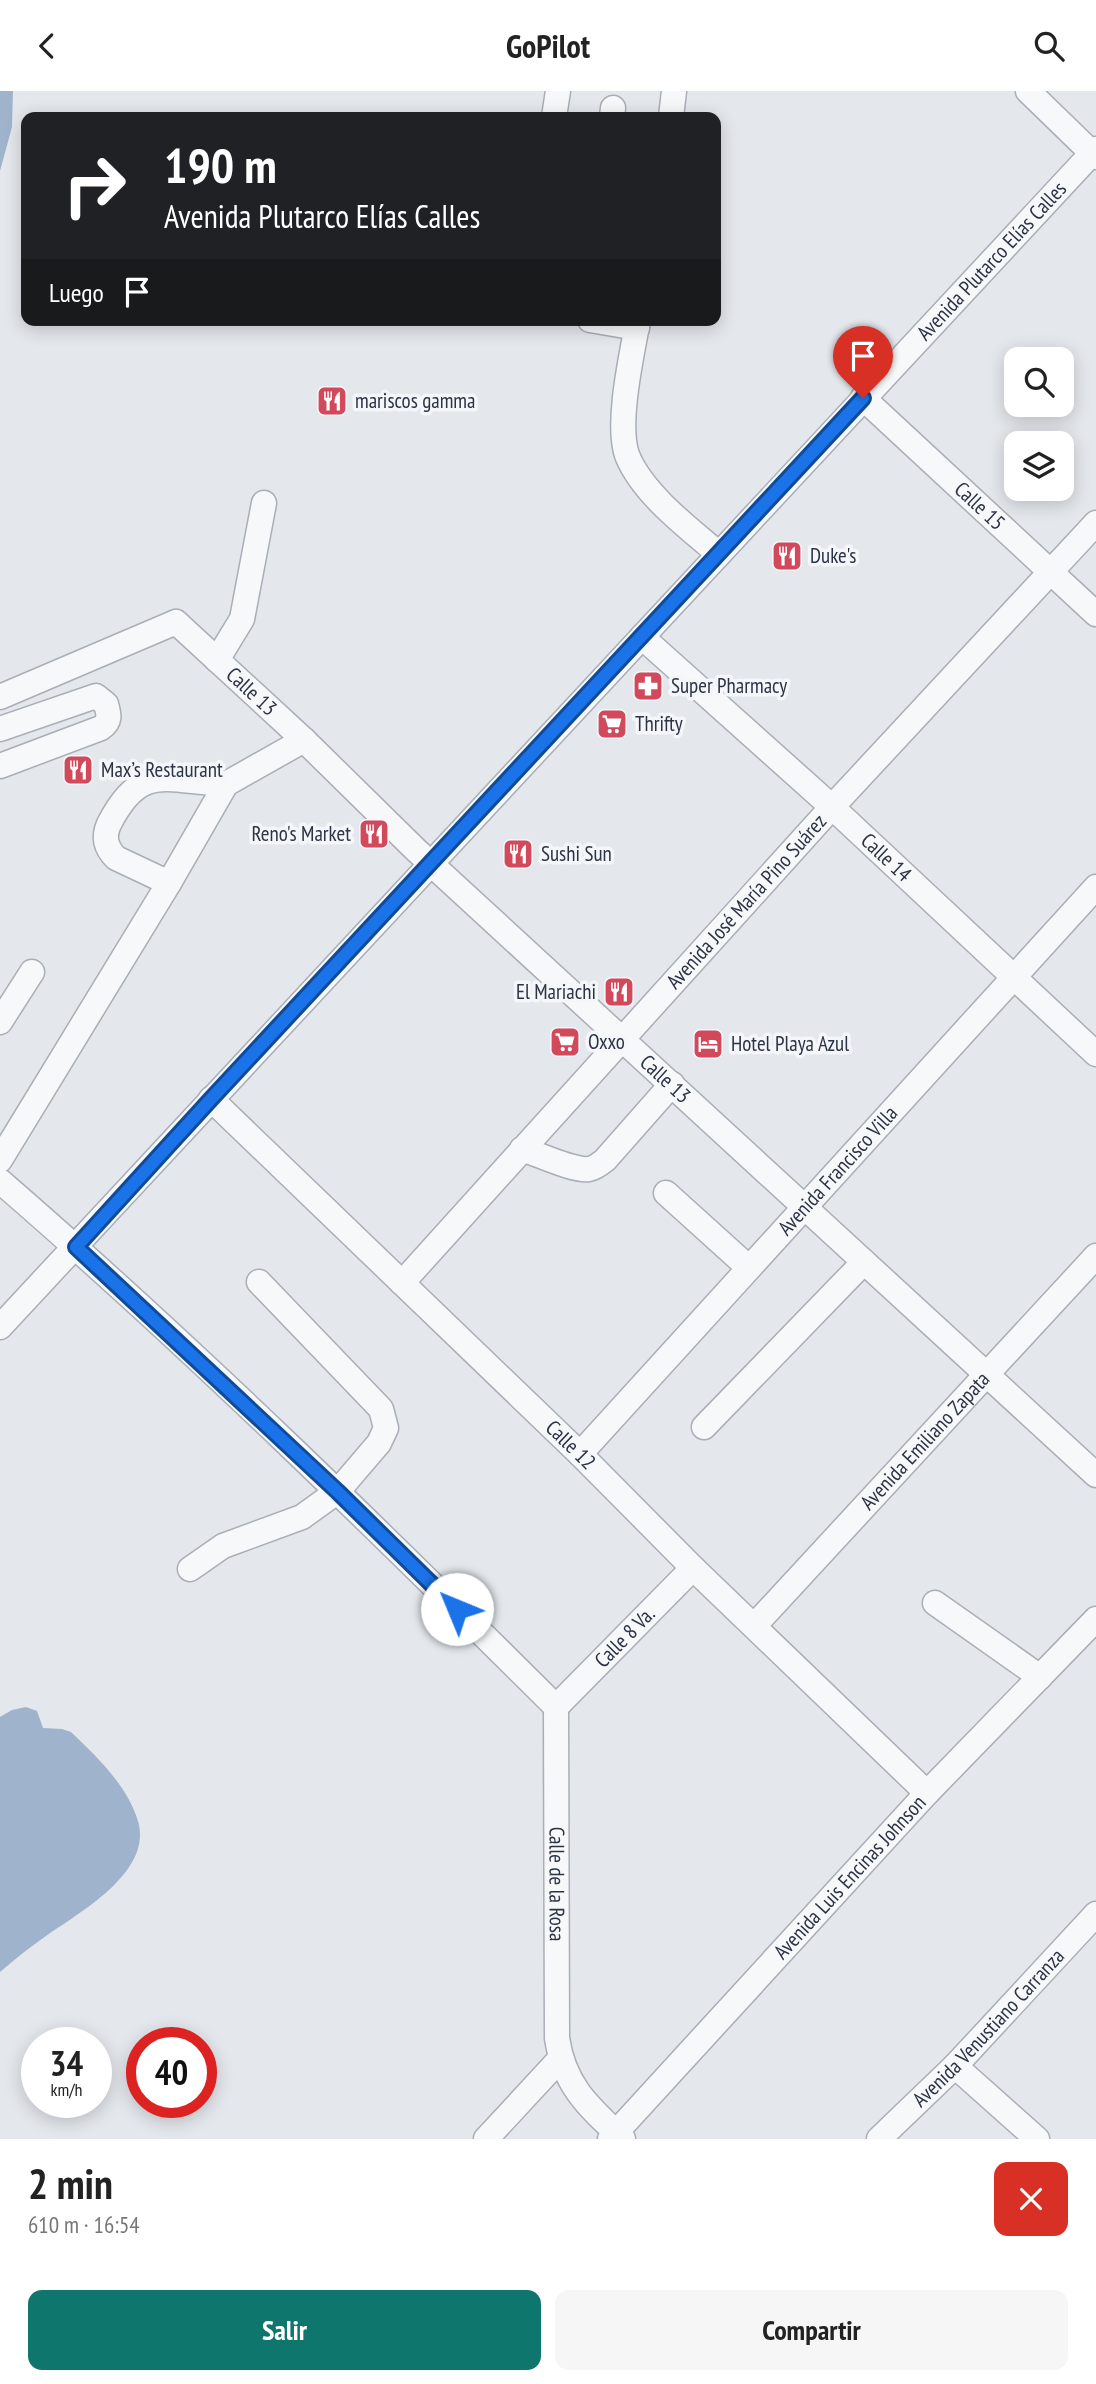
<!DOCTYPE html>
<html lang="es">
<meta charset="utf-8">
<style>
:root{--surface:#fff;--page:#f6f6f6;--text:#222;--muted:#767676;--accent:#0f766e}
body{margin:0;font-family:"PT Sans Narrow",sans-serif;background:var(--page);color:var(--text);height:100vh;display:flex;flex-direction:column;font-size:26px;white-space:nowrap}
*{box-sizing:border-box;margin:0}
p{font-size:23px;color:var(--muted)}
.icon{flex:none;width:38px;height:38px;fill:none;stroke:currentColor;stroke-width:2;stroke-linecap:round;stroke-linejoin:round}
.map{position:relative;height:2048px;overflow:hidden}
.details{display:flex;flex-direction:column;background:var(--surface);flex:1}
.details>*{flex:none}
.banner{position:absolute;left:21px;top:21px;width:700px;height:214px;border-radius:14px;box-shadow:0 4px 18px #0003;background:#202124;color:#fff;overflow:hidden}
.fabs{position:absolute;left:1004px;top:256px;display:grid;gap:14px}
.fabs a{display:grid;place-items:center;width:70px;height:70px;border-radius:14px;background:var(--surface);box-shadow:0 4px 18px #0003;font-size:35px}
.speed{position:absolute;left:21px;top:1936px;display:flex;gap:14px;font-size:35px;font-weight:700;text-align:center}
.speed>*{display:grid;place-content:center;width:91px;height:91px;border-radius:50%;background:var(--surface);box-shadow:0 4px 18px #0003;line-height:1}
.speed small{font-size:18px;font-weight:400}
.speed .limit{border:10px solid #d22;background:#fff;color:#111}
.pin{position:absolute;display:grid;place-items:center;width:60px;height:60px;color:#fff;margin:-72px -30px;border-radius:50% 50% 50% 0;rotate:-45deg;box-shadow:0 0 7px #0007}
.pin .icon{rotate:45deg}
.me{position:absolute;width:77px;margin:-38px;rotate:315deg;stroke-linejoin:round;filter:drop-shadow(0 0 5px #0008)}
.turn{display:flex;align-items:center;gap:24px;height:147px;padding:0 28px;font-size:32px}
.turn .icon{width:91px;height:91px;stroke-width:2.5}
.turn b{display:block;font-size:49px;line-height:60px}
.then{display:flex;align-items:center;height:66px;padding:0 28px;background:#0003;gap:14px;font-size:26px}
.round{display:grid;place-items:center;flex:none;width:74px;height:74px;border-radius:14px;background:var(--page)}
.summary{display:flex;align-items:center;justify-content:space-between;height:119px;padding:0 28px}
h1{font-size:42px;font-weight:700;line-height:52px}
.cta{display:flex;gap:14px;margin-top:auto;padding:14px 28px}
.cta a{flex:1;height:80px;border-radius:14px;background:var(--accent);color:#fff;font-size:28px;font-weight:700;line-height:80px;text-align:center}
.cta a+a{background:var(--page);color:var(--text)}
header{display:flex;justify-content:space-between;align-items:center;height:91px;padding:0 28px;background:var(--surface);font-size:32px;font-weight:700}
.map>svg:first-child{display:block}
.water{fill:#9fb4cc}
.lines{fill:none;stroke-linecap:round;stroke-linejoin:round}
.minor-casing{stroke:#a9aeb7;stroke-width:27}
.minor{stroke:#f7f8fa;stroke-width:24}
.route-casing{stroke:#114b97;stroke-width:18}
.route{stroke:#1a73e8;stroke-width:12}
.labels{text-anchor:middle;stroke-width:7;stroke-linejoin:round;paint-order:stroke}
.street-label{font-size:21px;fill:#2b3445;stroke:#f4f6f9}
.poi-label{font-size:21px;fill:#2b3445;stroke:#f4f6f9;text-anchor:start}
</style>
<header><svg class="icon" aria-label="back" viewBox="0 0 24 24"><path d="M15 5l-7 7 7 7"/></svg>GoPilot<svg class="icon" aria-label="search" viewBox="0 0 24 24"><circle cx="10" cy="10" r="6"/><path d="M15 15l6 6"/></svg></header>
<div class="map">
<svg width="1096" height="2048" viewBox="0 0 1096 2048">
<rect width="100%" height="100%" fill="#e4e7ec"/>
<path class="water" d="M0,0H13L12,36L0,80Z
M26,1616L37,1620L43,1637L62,1638L71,1641C97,1666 127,1694 138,1730C153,1781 80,1821 46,1845C30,1856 15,1868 0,1881V1626L12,1619Z"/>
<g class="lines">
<g class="minor-casing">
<g id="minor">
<path d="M1028,0L1096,66"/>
<path d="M554,26L558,0"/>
<path d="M612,26L613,17"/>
<path d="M671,26L674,0"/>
<path d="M590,229L637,237"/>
<path d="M638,229C632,263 616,332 627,364C642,402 688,437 719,463"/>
<path id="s1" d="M863,307L1096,523"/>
<path id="s2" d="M642,546L832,716L1096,963"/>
<path d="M217,569L242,528L264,412"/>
<path id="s3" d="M0,606L176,531L304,649L416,759L1096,1384"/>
<path d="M0,638L96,605L106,613C109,624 111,630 101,637L0,675"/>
<path d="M169,792L116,767C106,757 103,746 109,733C141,670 167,691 226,693"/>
<path d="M0,931L32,881"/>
<path id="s4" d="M211,1008L580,1363L693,1477L927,1702"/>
<path d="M522,1058C538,1063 573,1080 589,1078C595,1077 600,1073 605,1069L672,993"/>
<path d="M0,1069L169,792L226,693L304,649"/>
<path d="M0,1090C193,1257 375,1436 556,1616"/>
<path d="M666,1102L749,1177"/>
<path id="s5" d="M402,1192L832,716L1096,432"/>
<path id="s6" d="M0,1236L1096,58"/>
<path d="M704,1336L864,1171"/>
<path id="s7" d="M580,1363L1096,796"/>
<path d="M190,1478L223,1455L302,1426L338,1400L379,1352L386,1337L381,1318L259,1191"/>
<path d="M935,1512L1040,1586"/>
<path id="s8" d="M754,1535L1096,1165"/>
<path id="s9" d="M556,1616L557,1947C564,1995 589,2016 623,2048"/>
<path id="s10" d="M556,1616L693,1477"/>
<path d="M955,1975L1037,2048"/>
<path d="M486,2048L560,1968"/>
<path id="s11" d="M610,2048L927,1702L1096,1528"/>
<path id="s12" d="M879,2048L955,1975L1096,1823"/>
</g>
</g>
<use href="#minor" class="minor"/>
</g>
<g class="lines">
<g class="route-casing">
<path id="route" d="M457,1518L338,1401L76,1156L211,1008L863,307"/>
</g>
<use href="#route" class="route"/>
</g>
<defs>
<g id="restaurant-square" transform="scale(1.575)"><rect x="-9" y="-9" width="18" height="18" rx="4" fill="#d1495b" stroke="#f4f6f9"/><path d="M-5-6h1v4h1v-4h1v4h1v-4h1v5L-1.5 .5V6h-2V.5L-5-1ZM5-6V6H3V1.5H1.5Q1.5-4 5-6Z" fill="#fff"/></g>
<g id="pharmacy-square" transform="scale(1.575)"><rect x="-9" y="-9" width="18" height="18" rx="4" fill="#d1495b" stroke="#f4f6f9"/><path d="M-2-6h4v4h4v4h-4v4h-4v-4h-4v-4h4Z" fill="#fff"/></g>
<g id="supermarket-square" transform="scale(1.575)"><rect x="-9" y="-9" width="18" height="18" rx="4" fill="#d1495b" stroke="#f4f6f9"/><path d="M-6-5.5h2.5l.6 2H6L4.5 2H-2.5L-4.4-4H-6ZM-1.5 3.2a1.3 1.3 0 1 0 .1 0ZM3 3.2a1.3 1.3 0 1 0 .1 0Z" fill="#fff"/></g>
<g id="hotel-square" transform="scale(1.575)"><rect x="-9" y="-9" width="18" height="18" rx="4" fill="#d1495b" stroke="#f4f6f9"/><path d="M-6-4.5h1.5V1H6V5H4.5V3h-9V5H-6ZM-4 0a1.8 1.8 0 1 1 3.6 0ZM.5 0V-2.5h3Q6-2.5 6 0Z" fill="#fff"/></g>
</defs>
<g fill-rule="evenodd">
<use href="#restaurant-square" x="332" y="310"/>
<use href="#restaurant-square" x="787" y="465"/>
<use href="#pharmacy-square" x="648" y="595"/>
<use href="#supermarket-square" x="612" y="633"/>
<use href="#restaurant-square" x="78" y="679"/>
<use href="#restaurant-square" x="374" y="743"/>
<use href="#restaurant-square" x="518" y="763"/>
<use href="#restaurant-square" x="619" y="901"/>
<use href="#supermarket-square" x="565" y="951"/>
<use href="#hotel-square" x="708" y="953"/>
</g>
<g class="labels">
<g class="street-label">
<text dy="7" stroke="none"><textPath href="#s6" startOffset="1456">Avenida Plutarco Elías Calles</textPath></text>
<text dy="7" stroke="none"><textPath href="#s1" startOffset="159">Calle 15</textPath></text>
<text dy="7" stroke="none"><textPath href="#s3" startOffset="294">Calle 13</textPath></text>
<text dy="7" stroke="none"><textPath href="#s2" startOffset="329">Calle 14</textPath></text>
<text dy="7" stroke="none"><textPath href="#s5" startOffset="514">Avenida José María Pino Suárez</textPath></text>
<text dy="7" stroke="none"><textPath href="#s3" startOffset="861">Calle 13</textPath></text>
<text dy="7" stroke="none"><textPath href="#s7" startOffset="383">Avenida Francisco Villa</textPath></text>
<text dy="7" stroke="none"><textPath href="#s8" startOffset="252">Avenida Emiliano Zapata</textPath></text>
<text dy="7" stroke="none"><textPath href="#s4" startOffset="499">Calle 12</textPath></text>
<text dy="7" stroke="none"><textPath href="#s10" startOffset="98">Calle 8 Va.</textPath></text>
<text dy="7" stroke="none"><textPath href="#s11" startOffset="355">Avenida Luis Encinas Johnson</textPath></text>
<text dy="7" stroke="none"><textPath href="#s9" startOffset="177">Calle de la Rosa</textPath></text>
<text dy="7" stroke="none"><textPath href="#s12" startOffset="156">Avenida Venustiano Carranza</textPath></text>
</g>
<g class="poi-label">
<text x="355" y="317">mariscos gamma</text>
<text x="810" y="472">Duke's</text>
<text x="671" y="602">Super Pharmacy</text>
<text x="635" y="640">Thrifty</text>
<text x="101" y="686">Max’s Restaurant</text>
<text x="351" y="750" text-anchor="end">Reno's Market</text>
<text x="541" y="770">Sushi Sun</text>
<text x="596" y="908" text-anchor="end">El Mariachi</text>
<text x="588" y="958">Oxxo</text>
<text x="731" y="960">Hotel Playa Azul</text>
</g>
</g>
</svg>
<div class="fabs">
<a><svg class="icon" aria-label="search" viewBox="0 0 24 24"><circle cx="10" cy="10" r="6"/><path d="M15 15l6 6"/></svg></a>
<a><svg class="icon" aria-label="layers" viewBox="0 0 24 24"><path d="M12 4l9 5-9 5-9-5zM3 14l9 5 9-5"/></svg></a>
</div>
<div class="speed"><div>34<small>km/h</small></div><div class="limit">40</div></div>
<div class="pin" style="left:863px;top:307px;background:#d93025"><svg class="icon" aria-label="arrive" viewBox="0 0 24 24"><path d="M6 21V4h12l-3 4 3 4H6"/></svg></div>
<svg class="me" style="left:457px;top:1518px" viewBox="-20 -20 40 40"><circle r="19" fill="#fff"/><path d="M0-13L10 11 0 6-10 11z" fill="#1a73e8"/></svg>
<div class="banner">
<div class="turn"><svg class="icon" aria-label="right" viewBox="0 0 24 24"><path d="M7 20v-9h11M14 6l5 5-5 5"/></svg><div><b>190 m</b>Avenida Plutarco Elías Calles</div></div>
<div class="then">Luego<svg class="icon" aria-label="arrive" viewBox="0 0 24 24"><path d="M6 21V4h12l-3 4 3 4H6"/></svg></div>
</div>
</div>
<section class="details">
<div class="summary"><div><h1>2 min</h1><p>610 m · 16:54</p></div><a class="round" style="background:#d93025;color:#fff"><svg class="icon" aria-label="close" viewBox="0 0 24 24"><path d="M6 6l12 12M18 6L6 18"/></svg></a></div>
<div class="cta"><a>Salir</a><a>Compartir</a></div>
</section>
